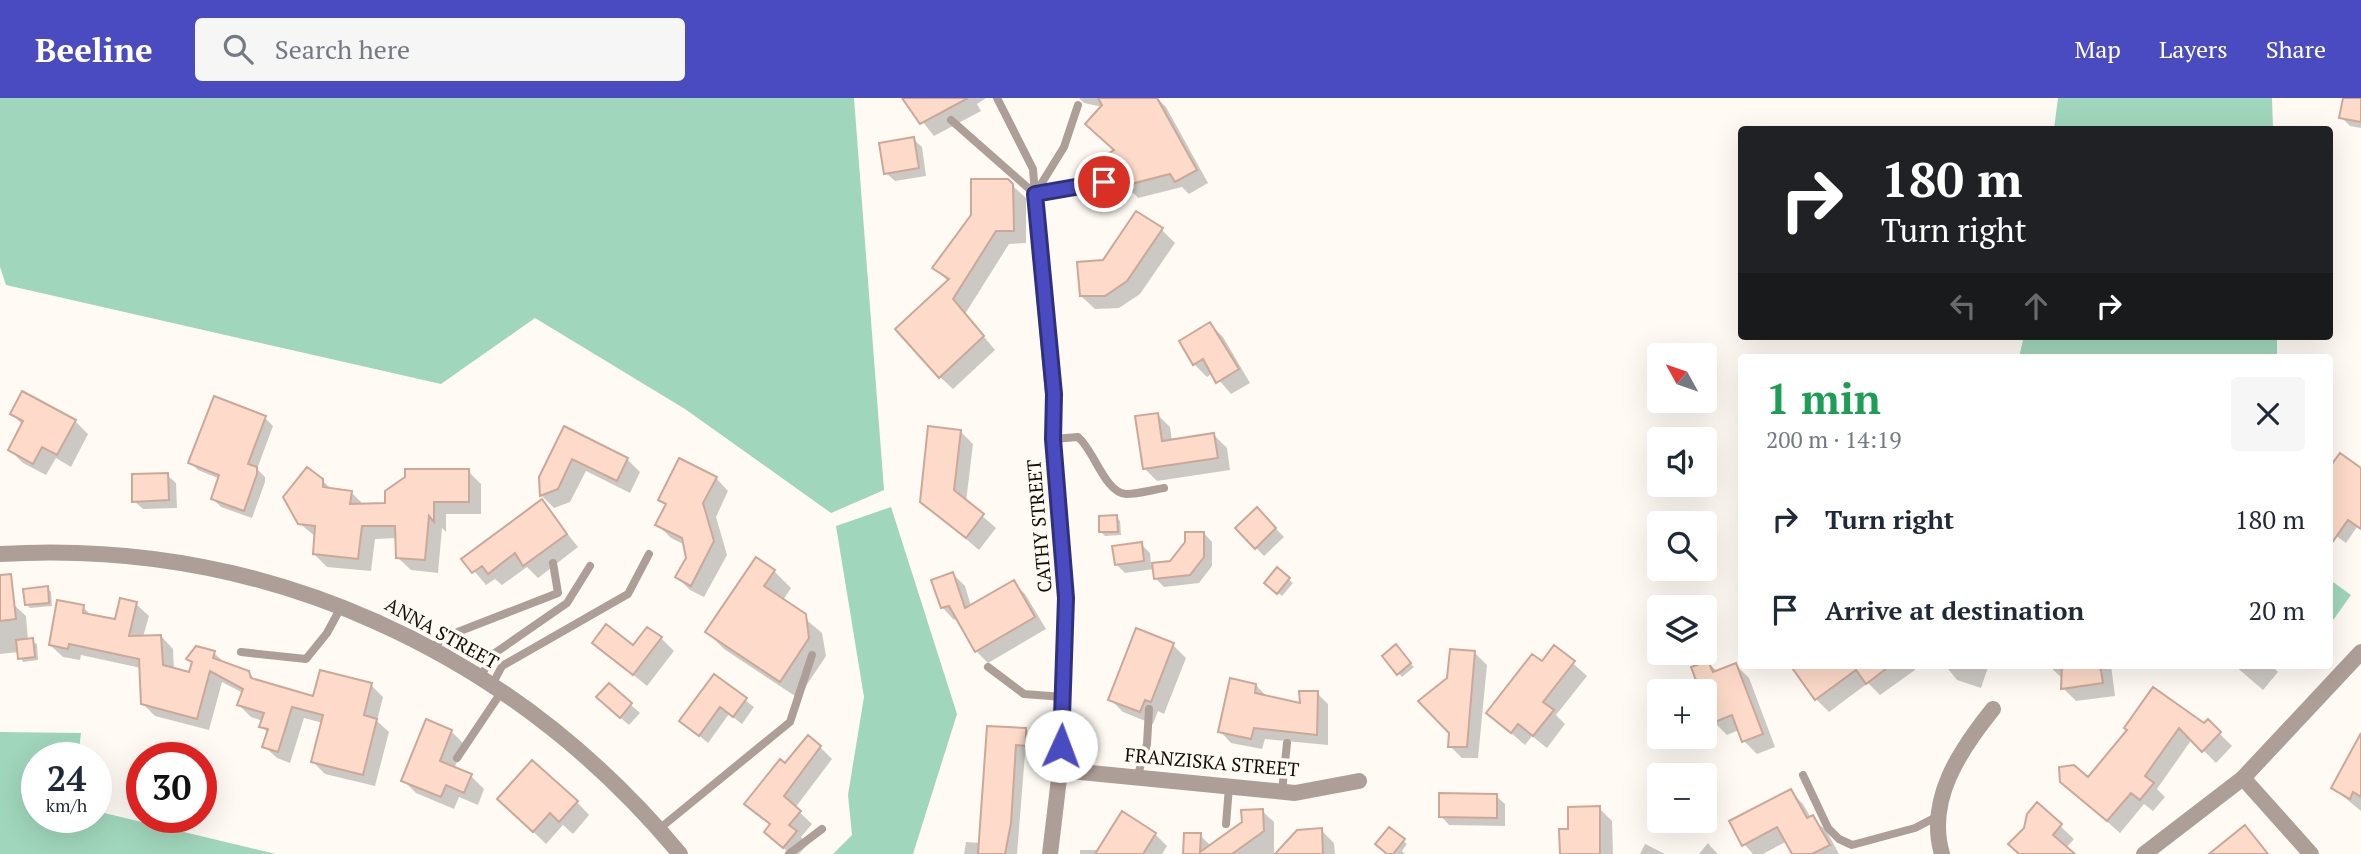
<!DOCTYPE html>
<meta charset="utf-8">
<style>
:root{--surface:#fff;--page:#f6f6f7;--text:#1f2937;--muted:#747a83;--accent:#4a4bc0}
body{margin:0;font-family:"PT Serif",serif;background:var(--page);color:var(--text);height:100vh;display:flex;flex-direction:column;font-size:26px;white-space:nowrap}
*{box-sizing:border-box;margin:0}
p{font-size:23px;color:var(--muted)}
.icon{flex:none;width:38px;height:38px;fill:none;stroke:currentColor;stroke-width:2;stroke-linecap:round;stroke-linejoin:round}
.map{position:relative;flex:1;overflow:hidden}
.sheet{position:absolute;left:1738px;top:256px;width:595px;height:315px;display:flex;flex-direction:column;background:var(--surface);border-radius:7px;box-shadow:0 7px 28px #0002}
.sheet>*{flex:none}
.top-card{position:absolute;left:1738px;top:28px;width:595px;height:214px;border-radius:7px;box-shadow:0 7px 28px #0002;background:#202124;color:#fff;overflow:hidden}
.needle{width:46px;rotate:310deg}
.controls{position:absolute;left:1647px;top:245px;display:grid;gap:14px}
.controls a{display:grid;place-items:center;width:70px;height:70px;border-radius:7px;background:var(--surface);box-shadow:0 7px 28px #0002;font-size:35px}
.speed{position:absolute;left:21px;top:644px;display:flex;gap:14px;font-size:35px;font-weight:700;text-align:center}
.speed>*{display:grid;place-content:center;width:91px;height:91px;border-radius:50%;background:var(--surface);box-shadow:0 7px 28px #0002;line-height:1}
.speed small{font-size:18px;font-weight:400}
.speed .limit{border:10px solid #d22;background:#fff;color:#111}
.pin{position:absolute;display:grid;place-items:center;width:60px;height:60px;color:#fff;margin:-30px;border:4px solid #fff;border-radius:50%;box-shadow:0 2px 7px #0007}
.me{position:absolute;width:77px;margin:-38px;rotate:2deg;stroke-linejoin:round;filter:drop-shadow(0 0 5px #0008)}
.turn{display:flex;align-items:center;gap:24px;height:147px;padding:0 28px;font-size:32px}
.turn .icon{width:91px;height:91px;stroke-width:2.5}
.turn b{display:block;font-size:49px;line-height:60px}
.lanes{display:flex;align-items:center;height:66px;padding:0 28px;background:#0003;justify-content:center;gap:35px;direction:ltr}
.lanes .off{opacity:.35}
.round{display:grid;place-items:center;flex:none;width:74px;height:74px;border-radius:7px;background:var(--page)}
.summary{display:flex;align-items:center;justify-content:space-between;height:119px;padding:0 28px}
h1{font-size:42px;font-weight:700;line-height:52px;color:#1e9e55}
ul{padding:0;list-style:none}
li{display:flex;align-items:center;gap:21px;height:91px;padding:0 28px}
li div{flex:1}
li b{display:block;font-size:26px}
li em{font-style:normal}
header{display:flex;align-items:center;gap:42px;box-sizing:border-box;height:98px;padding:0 35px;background:var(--accent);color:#fff}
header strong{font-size:33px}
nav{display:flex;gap:38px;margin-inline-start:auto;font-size:24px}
.search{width:490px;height:63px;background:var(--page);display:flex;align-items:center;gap:18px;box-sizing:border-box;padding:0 24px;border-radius:7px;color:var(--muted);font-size:26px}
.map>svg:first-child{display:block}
.green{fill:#a0d6bc}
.shadow{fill:#0003}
.building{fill:#fddac9;stroke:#cba897;stroke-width:2}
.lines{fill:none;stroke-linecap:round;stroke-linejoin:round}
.lane{stroke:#ae9e98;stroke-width:8}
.street{stroke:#ae9e98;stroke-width:16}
.route-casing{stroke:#30317d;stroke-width:18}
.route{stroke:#4a4bc0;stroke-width:12}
.labels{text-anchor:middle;stroke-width:7;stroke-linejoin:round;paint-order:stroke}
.street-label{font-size:19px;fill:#150e04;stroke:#fffbf4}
</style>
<header>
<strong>Beeline</strong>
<div class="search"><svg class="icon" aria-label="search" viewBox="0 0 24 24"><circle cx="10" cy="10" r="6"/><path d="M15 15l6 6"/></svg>Search here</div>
<nav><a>Map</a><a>Layers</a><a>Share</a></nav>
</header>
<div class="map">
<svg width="2361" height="756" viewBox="0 0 2361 756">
<rect width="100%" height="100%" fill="#fffbf4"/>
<path class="green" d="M0,0H854L884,392L831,415L685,311L535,220L441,286L6,187L0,169Z
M2058,0H2272L2273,31H2054Z
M2024,238H2277V259H2019Z
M891,409L957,616L913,756H833L852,737L848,697L864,599L836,428Z
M2329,481L2351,497L2331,525L2329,524Z
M0,634L81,635L78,660H37V719H96V713L276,756H0Z"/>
<path class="shadow" d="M904,0H986L977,6L981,13L934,38Z
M1079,0H1157L1166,9L1208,85L1189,96L1182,89L1138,100L1125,86L1103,9L1084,5Z
M2345,0H2361V30L2350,28L2341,19Z
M913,41L922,49L926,78L895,83L886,75Z
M1007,83L1026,100V145L1009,146L965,216L995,252L953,291L940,279L949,184L934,170Z
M1162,132L1175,145L1140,196L1119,210L1095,211L1081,198L1104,164Z
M1210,226L1223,239L1250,285L1231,296L1213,275L1207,279L1194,266Z
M12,316L75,323L88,336L71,369L56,360L46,377L23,365L10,352L23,327Z
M1157,316L1170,329L1172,343L1214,337L1227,350L1230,372L1157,383L1144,370Z
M265,320L273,328L257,371L265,379V384L252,420L221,409L213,401L220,381L198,372L190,364Z
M565,331L627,361L640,374L630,395L586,373L570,404L554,410L541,397Z
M960,333L973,346L966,404L996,430L979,452L922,404Z
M2361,372V432L2357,429L2346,445L2329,433Z
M468,373L481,386V416H446V434L442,430L438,475L411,472L397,459V440L375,441L371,473L327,469L314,456L316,439L299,425L322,382L332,392L351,394L364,407H387Z
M167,377L176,385L177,410L143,411L134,403Z
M716,380L728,393L716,419L727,457L704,499L690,492L677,479L688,460L685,447L671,440L658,427L667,408L660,402Z
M542,404L578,449L538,480L527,469L502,487L495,481L486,487L464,461Z
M1257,411L1284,439L1264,458L1237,430Z
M1116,419L1120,423L1121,437L1105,438L1101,434Z
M1204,435L1212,444V468L1199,485L1164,489L1155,480L1154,471L1125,475L1116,466L1141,446L1150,455L1151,467L1170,465Z
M1277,472L1293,485L1282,498L1267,485Z
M774,473L791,490L783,502L822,535L826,558L798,600L724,551L707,534Z
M953,476L965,488L971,508L1013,484L1025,496L1046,531L988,565L976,553L958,520L954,522L942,509Z
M47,490L51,494L52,508L30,510L27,507Z
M13,506L26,518L28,542L37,546L38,562L23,564L19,554L0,556V507Z
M136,506L149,518L143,539L161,538L173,551L174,572L190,576L214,555L227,567L248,574L257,584L314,600L371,587L383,599L377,623L389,634L375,688L325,676L313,664L323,625L304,620L290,665L277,660L264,648L268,635L261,628L263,623L251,619L239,607L243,595L222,584L209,632L155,618L142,605L141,570L81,557L80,562L63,559L50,547L83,509L93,519L116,523Z
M1137,532L1173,547L1186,560L1164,616L1158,613L1153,626L1123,614L1110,601Z
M661,540L674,553L647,588L594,545L634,549Z
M1395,549L1414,569L1402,579L1384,558Z
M1555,549L1587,578L1556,617L1565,626L1547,650L1532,638L1525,647L1488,615L1542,565Z
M1475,555L1487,567L1478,660H1462L1450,648L1449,581Z
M1708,565L1718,574L1736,567L1749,580L1775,649L1757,656L1744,643L1739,632L1727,637L1714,624L1693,570Z
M1804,567H1912L1915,572L1880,597L1868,585L1829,614L1816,601Z
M1945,567H1986L1988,569L1981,590L1957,582Z
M2048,567H2111L2115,598L2076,603L2063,590V581Z
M2234,567H2271L2278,574L2263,592Z
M714,579L754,609L742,626L729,616L708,645L682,623Z
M609,587L640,615L629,627L607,608Z
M1256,587L1268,600L1302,607L1317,595L1328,606V647L1265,641L1262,651L1231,645L1220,633Z
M2208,624L2232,648L2216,665L2192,641L2157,691L2165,699L2153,713L2144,706L2120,735L2062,684L2088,681L2129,633L2205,627Z
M988,630L1026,631L1035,641V657L1025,656L1017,756H964L966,744L981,745Z
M451,633L464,646L454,671L471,678L484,691L478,707L459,699L454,711L416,695L403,682Z
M2361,638V713L2333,690Z
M820,649L832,661L795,710L812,726L801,739L808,746L799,756H790L766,734L771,728L747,705L785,667Z
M1790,693L1803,706L1811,720L1826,732L1839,756H1794L1787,743L1763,756H1753L1744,746Z
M1496,698L1505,706V728L1449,727L1441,718Z
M577,704L589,717L573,736L563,727L546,746L512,713Z
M2037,706L2074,741L2066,750L2072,756H2021L2026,731Z
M1599,710L1612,723L1613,756H1561L1570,733Z
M1262,713L1274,724V756H1185L1200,737L1211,748Z
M1389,731L1407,746L1402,753L1405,756H1389Z
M1321,732L1334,745L1335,756H1277Z
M1155,736L1167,748L1162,756H1080V752H1099Z
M1708,745L1711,749L1718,756H1699Z
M1645,746L1665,756H1640Z"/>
<path class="building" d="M902,0H968L920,26Z
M1098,0H1157L1197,72L1175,84L1170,76L1123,88L1106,57L1114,52L1085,26L1102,7Z
M2343,0H2361V24L2339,20Z
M914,39L919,70L884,76L879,45Z
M971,81H1008L1013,86L1014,133H996L953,201L984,238L939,280L895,231L949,181L932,170L971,117Z
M1136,113L1163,130L1127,183L1105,198H1080L1077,164L1103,162Z
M1210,224L1239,271L1216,285L1203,261L1193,267L1179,243Z
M22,293L76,322L57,357L42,349L33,366L8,352L23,323L10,316Z
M214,298L266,318L248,366L257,369V376L244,413L211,401L219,377L188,365Z
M1158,315L1162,343L1214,335L1218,360L1143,371L1135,318Z
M564,328L628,360L617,383L572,361L558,391L540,398L539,379Z
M928,328L961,332L954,392L984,416L966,440L920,404Z
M2340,355L2361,370V431L2348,422L2329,449V370Z
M679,360L717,379L703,405L714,443L691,488L675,479L686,460L682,440L655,427L666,406L658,402Z
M307,369L323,381V389L352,393L350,406L385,405V393L405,379V371H469V404H434V424L429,418L425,462L396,460L395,428H362L358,461L313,456L315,428L298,426L283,399Z
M168,375L169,402L132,404V376Z
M542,401L567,436L523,468L515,455L488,476L482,468L472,475L461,461Z
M1257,409L1276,430L1255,451L1235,430Z
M1117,417L1118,434H1099V418Z
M1185,434H1204V459L1190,477L1154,481L1152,465L1170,463L1185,444Z
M1142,444L1144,463L1115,467L1112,448Z
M756,459L775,472L764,488L806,516L809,540L780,584L705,534Z
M1277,469L1290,480L1277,496L1264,485Z
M953,474L965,510L1014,482L1035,519L975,554L949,508L941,510L931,482Z
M11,476L16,521L0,523V477Z
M48,488L49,505L25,507L23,491Z
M120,500L137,504L129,538L161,537L163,567L189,574L192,564L186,561L196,548L215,553L213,560L249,573L251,580L313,598L320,572L372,585L364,617L377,621L363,677L311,664L323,617L292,609L278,654L262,649L268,631L259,629L264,615L237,607L243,591L210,573L197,621L141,606L139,561L69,546L68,551L49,547L57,502L84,507L83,515L115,521Z
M606,526L633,547L647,529L662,539L633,577L592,545Z
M1136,530L1174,545L1151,604L1145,602L1140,614L1108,602Z
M33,540L35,559L18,561L16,542Z
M1396,546L1411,565L1397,577L1382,558Z
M1554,547L1575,563L1543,604L1554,612L1533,638L1518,626L1511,635L1486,615L1532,556L1542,563Z
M1450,551L1475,553L1467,649H1448L1449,635L1418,603L1447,580Z
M1708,563L1713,574L1736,565L1763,636L1742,644L1732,617L1712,625L1704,605V593H1700L1691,569Z
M1790,567H1891L1866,586L1856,572L1815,602Z
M2062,567H2100L2103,585L2061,591Z
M714,576L747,600L733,619L720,609L699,638L679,623Z
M1230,580L1256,586L1255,595L1300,605L1299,593H1318L1317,637L1254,630L1251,641L1218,634Z
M609,585L632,605L620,620L596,599Z
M2153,589L2204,625L2208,621L2221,634L2202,654L2179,630L2145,678L2154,685L2140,702L2131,695L2107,723L2060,684L2059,669L2074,667L2088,679L2127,632L2124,630Z
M426,621L452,632L440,663L472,676L464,695L446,687L441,699L401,683Z
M987,628L1026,630V648L1016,647L1011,725L1005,756H978Z
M2361,635V699L2353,694L2350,701L2331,690Z
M808,637L821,648L784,698L801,713L789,727L797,733L783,750L764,734L770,726L744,706L780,661L785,665Z
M532,662L578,703L559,724L550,715L533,734L497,701Z
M1791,691L1807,720L1813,717L1830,747L1812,756H1792L1777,729L1742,748L1729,723Z
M1439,695L1497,696V720L1439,719Z
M2037,704L2062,726L2053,737L2075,756H2019L2008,746L2024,730L2027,716Z
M1600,708V756H1560L1559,731H1568V709Z
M1263,711L1264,733L1232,756H1183L1184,735H1201L1200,754L1242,724L1241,712Z
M1122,713L1156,735L1143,756H1095Z
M2245,727L2268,756H2209Z
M1389,729L1405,741L1393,756H1387L1375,746Z
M1322,730L1323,756H1275L1297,732Z"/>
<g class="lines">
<path class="lane" d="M997,0L1033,71L1035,96
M951,22L1035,96
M1035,96L1064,49L1078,7
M1035,96L1104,84
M1053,341L1078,339C1094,352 1105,395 1126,396C1138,396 1152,392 1164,390
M430,550L450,537L558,495L553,465
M241,554L306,561L327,535L340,511
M988,569L1024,596L1063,599
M480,579L495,555L567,505L590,468
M492,587L502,568L628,496L649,456
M457,660L502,593
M1803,677L1828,730L1839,741L1852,747L1915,730L1938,718
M1137,680L1147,646L1149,611
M1282,694L1287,645
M1226,726L1229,689
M659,731L790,624L812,557
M789,756L822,731"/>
<path class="street" d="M1035,96L1053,296V341L1066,500L1060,672L1050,756
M0,456C266,440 511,553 680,756
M1060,672L1295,695L1359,683
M2243,680L2311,756
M1942,756C1926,702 1960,652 1993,611
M2144,756L2243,680L2361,554"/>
</g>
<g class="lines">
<g class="route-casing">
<path id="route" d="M1061,648L1066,500L1053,341L1054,296L1035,96L1104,84"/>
</g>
<use href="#route" class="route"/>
</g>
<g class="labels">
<g class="street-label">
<text transform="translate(1039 428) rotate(-95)" y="7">CATHY STREET</text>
<text transform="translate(442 535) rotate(29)" y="7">ANNA STREET</text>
<text transform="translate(1212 664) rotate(5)" y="7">FRANZISKA STREET</text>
</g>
</g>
</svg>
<div class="controls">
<a><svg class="needle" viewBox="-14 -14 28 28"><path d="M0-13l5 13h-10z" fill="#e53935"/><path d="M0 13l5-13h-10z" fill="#747a83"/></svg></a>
<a><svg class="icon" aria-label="sound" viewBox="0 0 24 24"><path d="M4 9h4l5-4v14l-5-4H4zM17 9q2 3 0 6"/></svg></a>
<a><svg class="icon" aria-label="search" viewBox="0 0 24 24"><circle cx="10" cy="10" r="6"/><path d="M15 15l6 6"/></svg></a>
<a><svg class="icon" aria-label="layers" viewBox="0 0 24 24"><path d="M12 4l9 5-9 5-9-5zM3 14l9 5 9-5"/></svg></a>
<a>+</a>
<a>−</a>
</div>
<div class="speed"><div>24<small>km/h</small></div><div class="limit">30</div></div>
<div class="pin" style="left:1104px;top:84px;background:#d93025"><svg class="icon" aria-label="arrive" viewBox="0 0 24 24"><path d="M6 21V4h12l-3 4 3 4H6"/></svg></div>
<svg class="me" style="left:1061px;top:648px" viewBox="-20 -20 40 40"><circle r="19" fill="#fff"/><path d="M0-13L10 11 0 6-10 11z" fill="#4a4bc0"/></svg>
<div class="top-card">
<div class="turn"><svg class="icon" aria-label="right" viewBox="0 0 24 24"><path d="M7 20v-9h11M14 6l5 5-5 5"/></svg><div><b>180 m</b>Turn right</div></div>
<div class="lanes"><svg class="icon off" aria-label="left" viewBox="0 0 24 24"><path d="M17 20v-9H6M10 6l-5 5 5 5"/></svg><svg class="icon off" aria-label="ahead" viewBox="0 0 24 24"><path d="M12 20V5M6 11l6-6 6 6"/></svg><svg class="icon" aria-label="right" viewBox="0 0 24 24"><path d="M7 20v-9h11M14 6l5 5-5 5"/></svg></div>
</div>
<section class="sheet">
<div class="summary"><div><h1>1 min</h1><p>200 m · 14:19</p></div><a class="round"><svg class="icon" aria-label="close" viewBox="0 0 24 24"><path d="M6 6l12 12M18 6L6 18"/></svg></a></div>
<ul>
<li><svg class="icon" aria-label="right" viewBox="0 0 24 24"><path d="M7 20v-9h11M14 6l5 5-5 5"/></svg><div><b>Turn right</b></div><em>180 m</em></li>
<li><svg class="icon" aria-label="arrive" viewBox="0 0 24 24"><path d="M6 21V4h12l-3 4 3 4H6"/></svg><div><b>Arrive at destination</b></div><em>20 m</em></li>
</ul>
</section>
</div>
